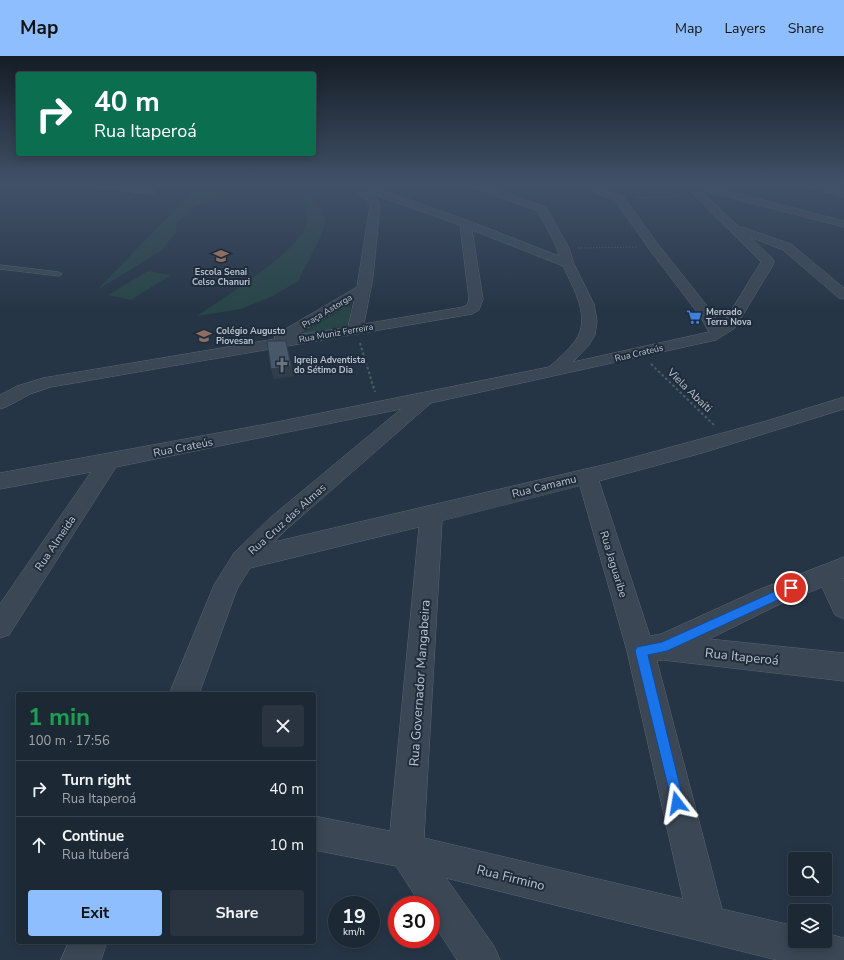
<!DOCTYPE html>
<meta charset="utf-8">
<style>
:root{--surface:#1c2834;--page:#293440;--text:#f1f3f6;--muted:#a0a6ac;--line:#3a444f;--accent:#8ebefe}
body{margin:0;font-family:"Nunito Sans",sans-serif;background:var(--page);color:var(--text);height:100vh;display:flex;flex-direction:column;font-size:15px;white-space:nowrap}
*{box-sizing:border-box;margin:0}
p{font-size:13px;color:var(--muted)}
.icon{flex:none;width:22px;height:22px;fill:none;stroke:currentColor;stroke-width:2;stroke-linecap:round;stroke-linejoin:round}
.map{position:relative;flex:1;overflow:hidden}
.drawer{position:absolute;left:16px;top:636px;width:300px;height:252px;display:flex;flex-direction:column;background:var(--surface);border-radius:4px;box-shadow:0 2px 10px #0003,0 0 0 1px var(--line)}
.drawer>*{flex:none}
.guide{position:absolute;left:16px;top:16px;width:300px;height:84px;border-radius:4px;box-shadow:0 2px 10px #0003,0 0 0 1px var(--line);background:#0b6e4f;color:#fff;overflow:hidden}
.tools{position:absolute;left:788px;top:796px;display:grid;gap:8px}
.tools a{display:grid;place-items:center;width:44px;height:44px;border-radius:4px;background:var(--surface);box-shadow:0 2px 10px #0003,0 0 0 1px var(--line);font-size:20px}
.speed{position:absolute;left:328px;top:840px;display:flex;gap:8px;font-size:20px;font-weight:700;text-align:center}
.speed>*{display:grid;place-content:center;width:52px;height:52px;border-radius:50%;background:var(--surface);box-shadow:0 2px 10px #0003,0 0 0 1px var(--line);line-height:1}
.speed small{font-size:10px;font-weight:400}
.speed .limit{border:6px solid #d22;background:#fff;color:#111}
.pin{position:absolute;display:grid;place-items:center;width:34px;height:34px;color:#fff;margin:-17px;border:2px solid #fff;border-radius:50%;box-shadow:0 1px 4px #0007}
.me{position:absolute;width:44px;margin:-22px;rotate:346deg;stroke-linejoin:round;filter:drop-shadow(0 0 3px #0008)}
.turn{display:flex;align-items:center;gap:14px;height:84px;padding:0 12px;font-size:18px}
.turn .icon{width:52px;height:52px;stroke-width:2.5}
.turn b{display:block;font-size:28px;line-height:34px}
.round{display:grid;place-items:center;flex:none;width:42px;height:42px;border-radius:4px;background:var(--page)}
.head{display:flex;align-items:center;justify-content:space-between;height:68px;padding:0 12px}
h1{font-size:24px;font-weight:700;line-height:30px;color:#1e9e55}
.cta{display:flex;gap:8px;margin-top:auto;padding:8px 12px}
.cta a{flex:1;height:46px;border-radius:4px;background:var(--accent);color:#111;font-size:16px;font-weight:700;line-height:46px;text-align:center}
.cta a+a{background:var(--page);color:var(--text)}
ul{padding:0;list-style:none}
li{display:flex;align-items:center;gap:12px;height:56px;padding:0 12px;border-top:1px solid var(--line)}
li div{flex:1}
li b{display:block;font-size:15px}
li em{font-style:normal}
header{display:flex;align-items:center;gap:24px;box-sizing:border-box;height:56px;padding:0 20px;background:var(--accent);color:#111}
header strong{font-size:19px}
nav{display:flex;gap:22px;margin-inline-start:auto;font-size:14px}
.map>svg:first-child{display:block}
.green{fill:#284547}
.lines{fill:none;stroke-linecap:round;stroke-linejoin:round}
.service-casing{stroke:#596572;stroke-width:1}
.minor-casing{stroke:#596572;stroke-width:1}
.tertiary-casing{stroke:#596572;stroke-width:1}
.path-far1{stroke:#476162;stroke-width:1;stroke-dasharray:1.5 1.5;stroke-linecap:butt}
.path{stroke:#476162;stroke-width:2;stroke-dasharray:2.5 2.5;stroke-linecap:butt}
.service{fill:#3b4755;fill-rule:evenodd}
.minor{fill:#3b4755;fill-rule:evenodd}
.tertiary{fill:#3b4755;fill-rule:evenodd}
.shaded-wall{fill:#323d4a}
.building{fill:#48576a;stroke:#323d4a}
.route{fill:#1a73e8;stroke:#114b97}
.labels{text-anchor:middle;stroke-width:4;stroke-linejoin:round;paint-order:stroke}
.far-poi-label{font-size:9px;font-weight:bold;fill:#b9c2ce;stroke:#1f2c3b;text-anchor:start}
.far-street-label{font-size:9px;fill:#b9c2ce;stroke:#1f2c3b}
.street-label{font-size:11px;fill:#b9c2ce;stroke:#1f2c3b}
.near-street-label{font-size:13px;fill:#b9c2ce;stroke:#1f2c3b}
</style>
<header>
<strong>Map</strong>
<nav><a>Map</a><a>Layers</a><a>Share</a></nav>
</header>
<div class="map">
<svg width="844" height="904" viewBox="0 0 844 904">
<rect width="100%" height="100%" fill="#263546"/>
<path class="green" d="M202,127H255V130L192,151L176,168V176L161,195L97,234L196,132Z
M302,139L311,142L326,163L322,178L298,225L273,240L241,253L197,260C221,243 296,197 305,172C309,162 305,149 302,139Z
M148,215L171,219L131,244L108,239Z
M351,248L349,269L297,280Z"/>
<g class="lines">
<g class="service-casing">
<path id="service" d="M50,127H74L154,134L157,136L154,138Z
M0,209L59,216L62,218L59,220L0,213Z"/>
</g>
<g class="minor-casing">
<path id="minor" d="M346,127H362L469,165L559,200L557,192L538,155L460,127H476L546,151L569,192L574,208L594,248L597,265L595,279L589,289L573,306L709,276L700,260L649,193L615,144L568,127H585L623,140L657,187L712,256L720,269L724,266L761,206L684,129L685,127H693L739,171L745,172L791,188L844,232V243L839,242L783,194L750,181L772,202L774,205L773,209L735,272L716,284L431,347L287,473L274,486L620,405L763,366L844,341V353L702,397L599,425L650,580L661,578L758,534L844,501V522L842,523L844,525V563L835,559L822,531L776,550L709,583L844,597V625L663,604L657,605L722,853L795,870V885H825V877L844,882V904H777L446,822L494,890L500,904H457L431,864V849H421L396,810L314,794V760L390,775L419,471L250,512L237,533L199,638H169L214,529L234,497L271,461L401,353L116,411L9,579L0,582V548L91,416L0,433V417L267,368L549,311C558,303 568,295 575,285C592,262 573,232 563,210L472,174L483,243L479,254L472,258L51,331L30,338L6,351L0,353V339L17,330L43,322L275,283L274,281L277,278L357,231L370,149ZM370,137L460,169L469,243L467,249L463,251L364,268L373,221L380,149L376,142ZM354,245L348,271L296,279ZM580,430L627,595L683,843L424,782L442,465Z
M69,886H107L101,904H61Z"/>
</g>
<g class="tertiary-casing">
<path id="tertiary" d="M679,127H697L844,165V171L681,129Z
M795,127H814L844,135V141L797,129Z"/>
</g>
<path class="path-far1" d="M534,136L553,127
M421,138L452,127
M635,142L680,140
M578,192L637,191"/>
<path class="path" d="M360,287L375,336
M651,308L715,370"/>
<use href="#service" class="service"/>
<use href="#minor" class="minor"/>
<use href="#tertiary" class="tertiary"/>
</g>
<path class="shaded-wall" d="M286,285L294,320L274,323L271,313Z"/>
<path class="building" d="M267,285H286L291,310L271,313Z"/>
<linearGradient id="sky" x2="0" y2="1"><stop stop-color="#151d26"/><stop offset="0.5" stop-color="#415168"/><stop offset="1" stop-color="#415168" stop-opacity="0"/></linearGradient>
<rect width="844" height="254" fill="url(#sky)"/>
<path class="route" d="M791,528L795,529L796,532L795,536L667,595L648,599L684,747L682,751L677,753L673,751L635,595L637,591L662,586Z"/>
<defs>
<g id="university-bare" transform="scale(1.2)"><path d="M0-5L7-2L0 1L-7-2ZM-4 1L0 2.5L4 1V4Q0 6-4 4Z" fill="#8d6e63" stroke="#1f2c3b" stroke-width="2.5" paint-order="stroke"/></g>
<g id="supermarket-bare" transform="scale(1.2)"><path d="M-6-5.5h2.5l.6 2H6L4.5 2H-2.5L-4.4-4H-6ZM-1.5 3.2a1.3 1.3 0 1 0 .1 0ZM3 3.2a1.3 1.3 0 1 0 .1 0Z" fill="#3f7fe0" stroke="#1f2c3b" stroke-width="2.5" paint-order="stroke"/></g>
<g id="school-bare" transform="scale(1.2)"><path d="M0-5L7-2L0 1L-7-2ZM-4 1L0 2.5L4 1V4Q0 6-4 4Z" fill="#8d6e63" stroke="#1f2c3b" stroke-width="2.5" paint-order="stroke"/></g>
<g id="church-bare" transform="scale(1.2)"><path d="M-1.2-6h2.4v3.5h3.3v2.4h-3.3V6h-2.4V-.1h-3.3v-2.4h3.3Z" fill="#6b7280" stroke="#1f2c3b" stroke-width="2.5" paint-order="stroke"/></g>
</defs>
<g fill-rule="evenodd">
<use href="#university-bare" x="221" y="200"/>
<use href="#supermarket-bare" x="694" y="261"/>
<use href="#school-bare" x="204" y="280"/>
<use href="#church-bare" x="282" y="309"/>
</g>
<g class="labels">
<g class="far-poi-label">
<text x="221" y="219" text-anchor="middle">Escola Senai<tspan x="221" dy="10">Celso Chanuri</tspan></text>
<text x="706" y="259">Mercado<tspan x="706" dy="10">Terra Nova</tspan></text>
<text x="216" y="278">Colégio Augusto<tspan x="216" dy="10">Piovesan</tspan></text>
<text x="294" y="307">Igreja Adventista<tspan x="294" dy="10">do Sétimo Dia</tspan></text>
</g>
<g class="far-street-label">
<text transform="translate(327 255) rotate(-31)" y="3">Praça Astorga</text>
<text transform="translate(336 277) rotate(-10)" y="3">Rua Muniz Ferreira</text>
<text transform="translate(639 297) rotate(-13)" y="3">Rua Crateús</text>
</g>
<g class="street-label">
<text transform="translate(690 334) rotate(44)" y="4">Viela Abaiti</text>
<text transform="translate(183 391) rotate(-11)" y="4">Rua Crateús</text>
<text transform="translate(544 430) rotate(-14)" y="4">Rua Camamu</text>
<text transform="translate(287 463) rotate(-42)" y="4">Rua Cruz das Almas</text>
<text transform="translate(55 487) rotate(-56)" y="4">Rua Almeida</text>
<text transform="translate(614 508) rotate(73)" y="4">Rua Jaguaribe</text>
</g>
<g class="near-street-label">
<text transform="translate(742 600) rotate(6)" y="5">Rua Itaperoá</text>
<text transform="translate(419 627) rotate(-86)" y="5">Rua Governador Mangabeira</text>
<text transform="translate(511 821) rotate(14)" y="5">Rua Firmino</text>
</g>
</g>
</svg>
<div class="tools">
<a><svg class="icon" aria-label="search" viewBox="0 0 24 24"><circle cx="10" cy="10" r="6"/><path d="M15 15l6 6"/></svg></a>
<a><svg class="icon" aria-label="layers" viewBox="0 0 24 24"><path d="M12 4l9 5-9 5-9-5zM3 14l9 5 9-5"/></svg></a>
</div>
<div class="speed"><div>19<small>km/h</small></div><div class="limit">30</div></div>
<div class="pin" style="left:791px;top:532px;background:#d93025"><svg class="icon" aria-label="arrive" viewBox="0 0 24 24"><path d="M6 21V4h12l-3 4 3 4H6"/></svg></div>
<svg class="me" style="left:677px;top:747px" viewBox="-20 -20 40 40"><path d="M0-17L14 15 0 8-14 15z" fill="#1a73e8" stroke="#fff" stroke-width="4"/></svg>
<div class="guide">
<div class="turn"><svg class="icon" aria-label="right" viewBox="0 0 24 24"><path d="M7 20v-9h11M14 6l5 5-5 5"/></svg><div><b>40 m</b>Rua Itaperoá</div></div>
</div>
<section class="drawer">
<div class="head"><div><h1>1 min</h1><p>100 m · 17:56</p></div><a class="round"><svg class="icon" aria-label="close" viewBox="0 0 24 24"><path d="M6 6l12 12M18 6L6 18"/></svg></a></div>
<ul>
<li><svg class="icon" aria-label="right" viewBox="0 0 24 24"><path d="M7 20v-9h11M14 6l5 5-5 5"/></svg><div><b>Turn right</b><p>Rua Itaperoá</p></div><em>40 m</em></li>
<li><svg class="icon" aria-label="ahead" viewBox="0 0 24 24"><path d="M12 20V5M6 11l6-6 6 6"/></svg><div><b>Continue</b><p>Rua Ituberá</p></div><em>10 m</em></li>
</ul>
<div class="cta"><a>Exit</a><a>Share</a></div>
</section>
</div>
